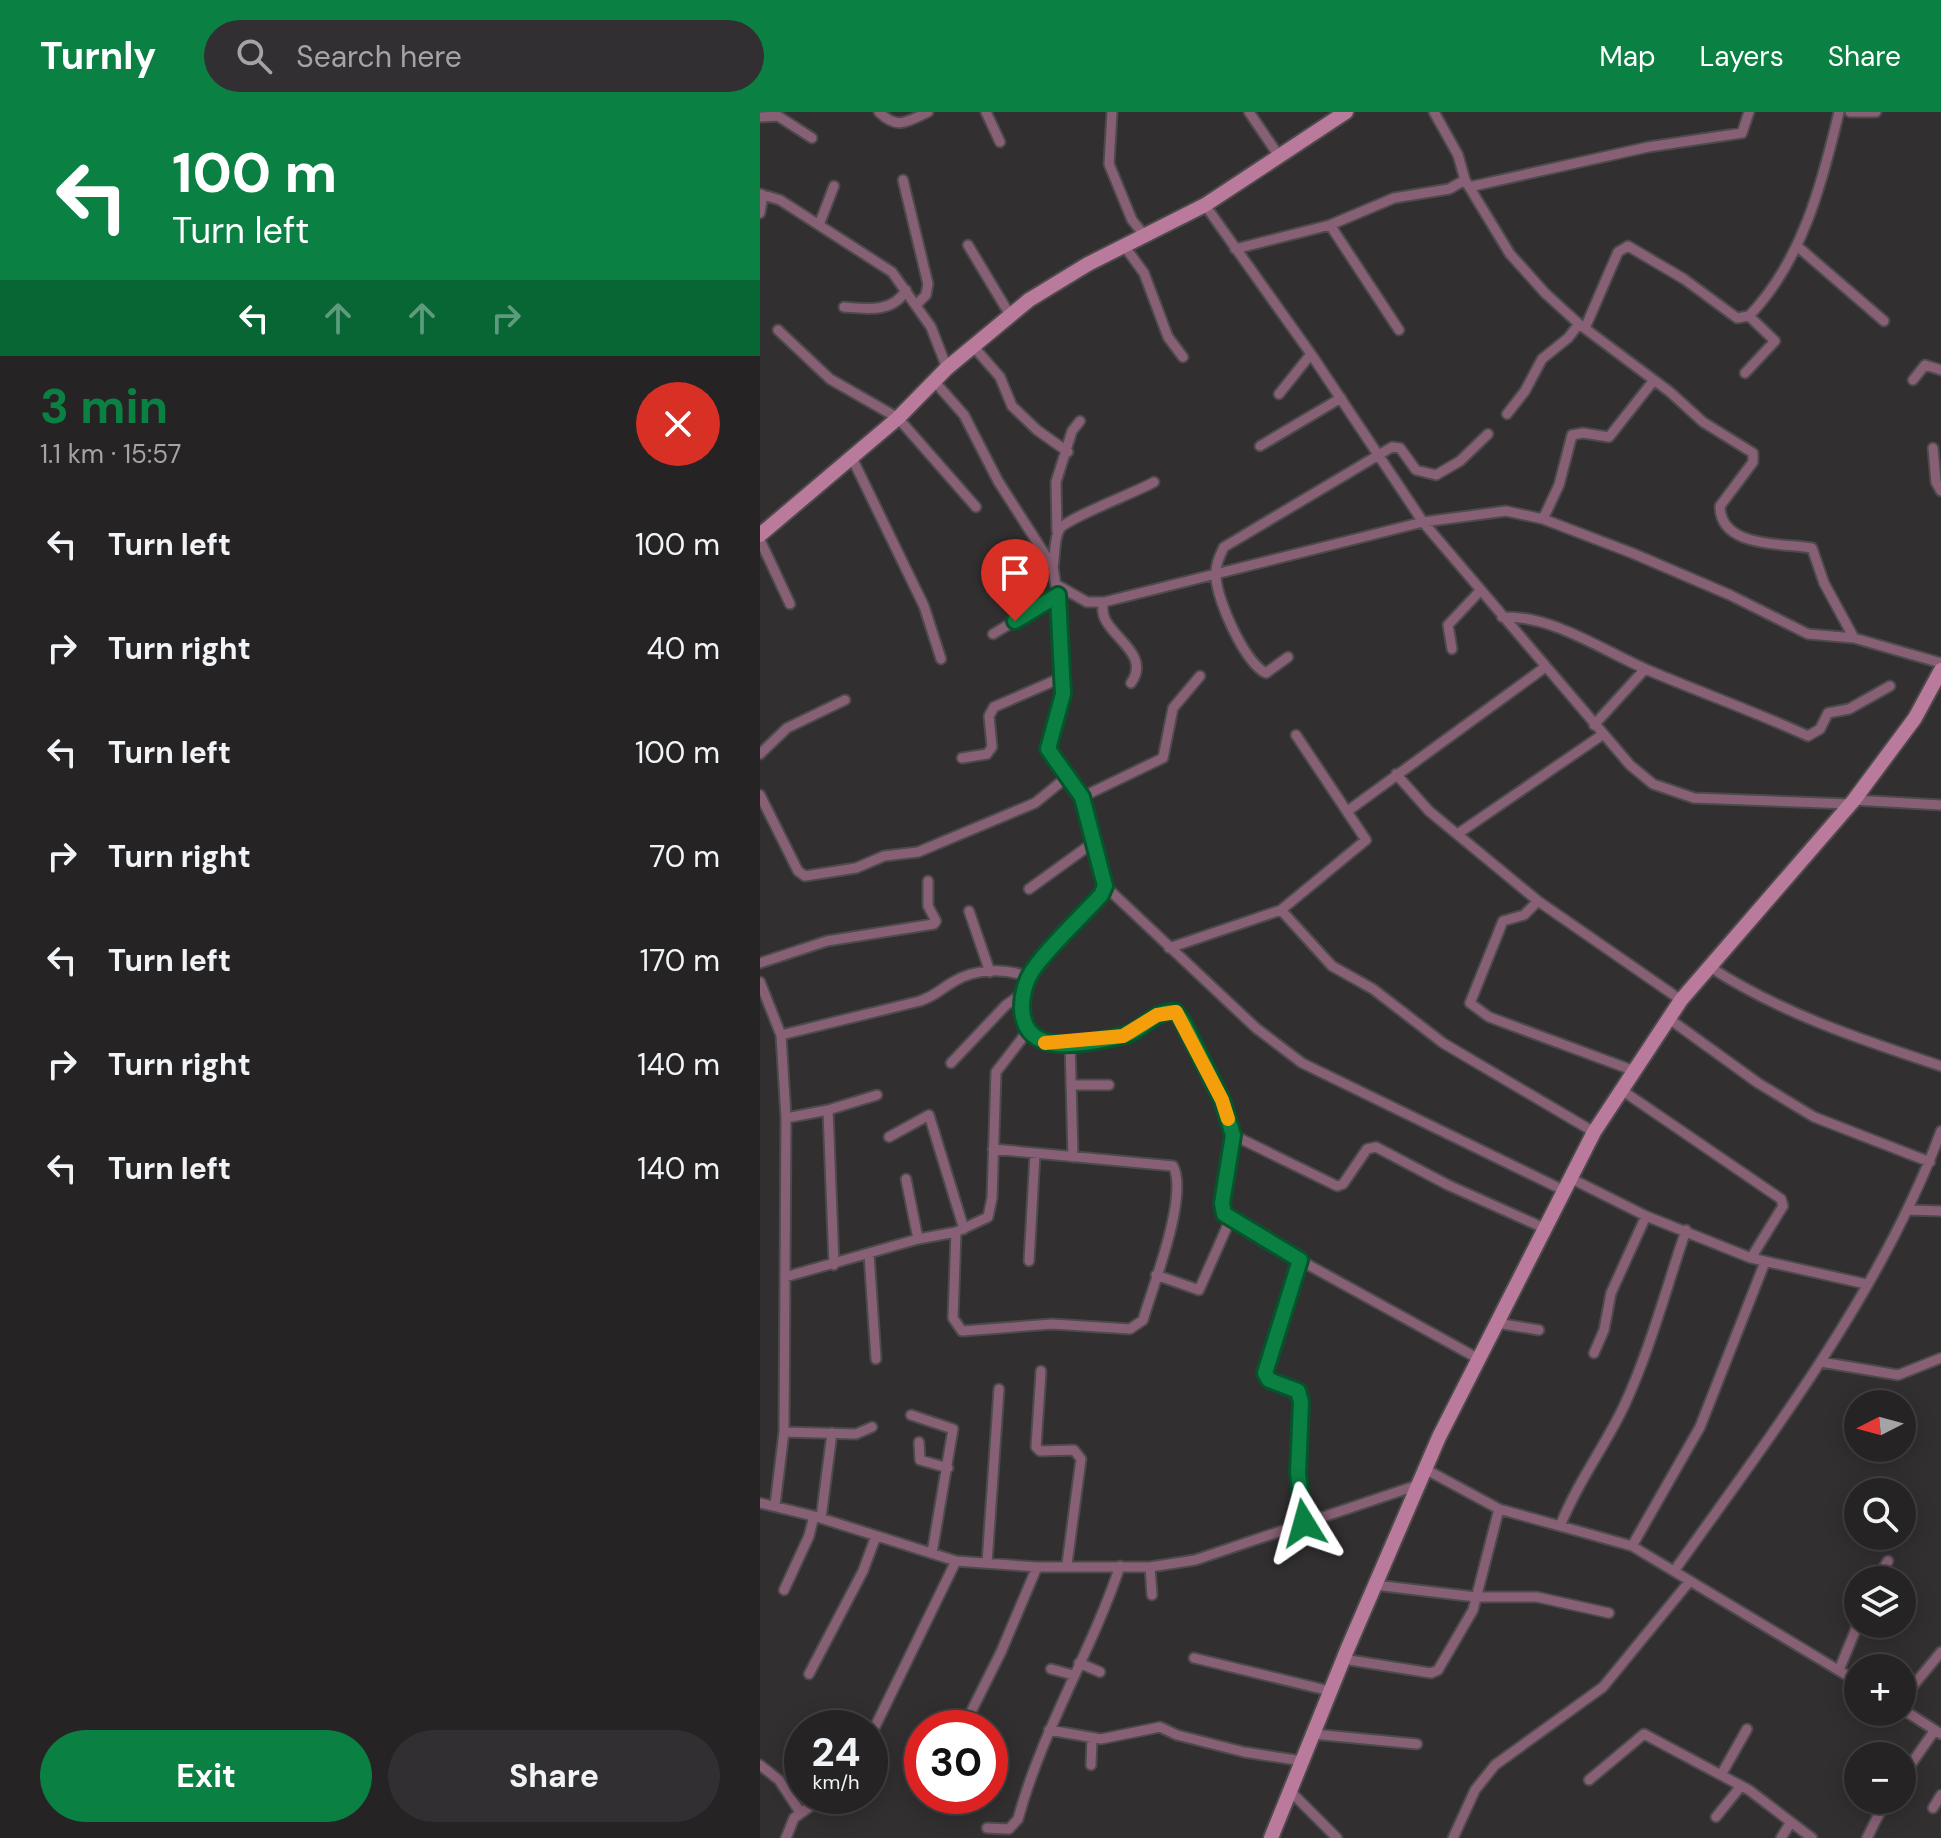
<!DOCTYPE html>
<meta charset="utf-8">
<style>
:root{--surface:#262325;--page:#322f32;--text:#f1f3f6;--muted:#a4a4a7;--line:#424042;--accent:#0b8043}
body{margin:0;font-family:"DM Sans",sans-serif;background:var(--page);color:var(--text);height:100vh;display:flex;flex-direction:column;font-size:30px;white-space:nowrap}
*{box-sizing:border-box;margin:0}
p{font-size:26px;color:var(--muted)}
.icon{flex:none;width:44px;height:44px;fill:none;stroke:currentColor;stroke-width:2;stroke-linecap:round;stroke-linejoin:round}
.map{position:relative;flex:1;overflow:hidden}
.sheet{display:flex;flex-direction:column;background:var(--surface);width:760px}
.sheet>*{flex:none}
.guide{background:#0b8043;color:#fff;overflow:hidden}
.needle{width:52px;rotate:264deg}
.fabs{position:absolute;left:1084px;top:1278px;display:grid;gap:16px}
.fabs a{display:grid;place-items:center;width:72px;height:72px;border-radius:50%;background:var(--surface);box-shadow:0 4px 20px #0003,0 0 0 2px var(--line);font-size:40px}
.speed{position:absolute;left:24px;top:1598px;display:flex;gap:16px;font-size:40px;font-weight:700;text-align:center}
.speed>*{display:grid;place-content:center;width:104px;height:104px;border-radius:50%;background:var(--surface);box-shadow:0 4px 20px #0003,0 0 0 2px var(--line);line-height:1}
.speed small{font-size:20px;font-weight:400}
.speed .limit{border:12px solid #d22;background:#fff;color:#111}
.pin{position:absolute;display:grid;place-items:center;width:68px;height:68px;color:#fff;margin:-82px -34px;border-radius:50% 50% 50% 0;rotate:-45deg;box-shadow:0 0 8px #0007}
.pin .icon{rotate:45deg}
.me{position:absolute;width:88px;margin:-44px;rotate:352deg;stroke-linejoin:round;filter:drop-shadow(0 0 6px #0008)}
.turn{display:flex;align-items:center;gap:28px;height:168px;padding:0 40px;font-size:36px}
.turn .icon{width:104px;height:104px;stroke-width:2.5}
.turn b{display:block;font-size:56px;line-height:68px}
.lanes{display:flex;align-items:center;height:76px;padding:0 40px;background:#0003;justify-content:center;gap:40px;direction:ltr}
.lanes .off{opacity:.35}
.round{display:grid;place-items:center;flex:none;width:84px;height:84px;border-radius:42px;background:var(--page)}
.headline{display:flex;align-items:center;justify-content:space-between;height:136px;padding:0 40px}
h1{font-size:48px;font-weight:700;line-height:60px;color:var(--accent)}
.button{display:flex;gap:16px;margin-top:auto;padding:16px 40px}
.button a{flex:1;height:92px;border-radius:48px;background:var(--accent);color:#fff;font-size:32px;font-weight:700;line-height:92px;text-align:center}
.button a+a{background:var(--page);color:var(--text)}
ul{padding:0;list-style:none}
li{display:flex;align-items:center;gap:24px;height:104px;padding:0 40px}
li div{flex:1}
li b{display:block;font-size:30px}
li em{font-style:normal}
header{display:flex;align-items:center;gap:48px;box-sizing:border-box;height:112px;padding:0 40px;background:var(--accent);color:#fff}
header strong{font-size:38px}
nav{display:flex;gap:44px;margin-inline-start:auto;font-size:28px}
.search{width:560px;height:72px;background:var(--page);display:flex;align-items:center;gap:20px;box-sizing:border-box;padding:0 28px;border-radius:44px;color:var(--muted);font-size:30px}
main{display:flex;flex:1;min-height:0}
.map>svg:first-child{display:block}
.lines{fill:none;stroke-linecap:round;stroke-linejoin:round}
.street-casing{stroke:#4d4a4c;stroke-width:13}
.secondary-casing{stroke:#4d4a4c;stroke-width:18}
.street{stroke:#886075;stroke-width:9}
.secondary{stroke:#ba7a9c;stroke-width:14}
.route-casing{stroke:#07532c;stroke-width:20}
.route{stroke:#0b8043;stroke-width:14}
.slow{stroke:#f59e0b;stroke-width:14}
</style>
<header>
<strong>Turnly</strong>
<div class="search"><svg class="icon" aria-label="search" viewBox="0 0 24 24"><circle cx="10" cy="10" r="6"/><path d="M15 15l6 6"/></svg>Search here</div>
<nav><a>Map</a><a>Layers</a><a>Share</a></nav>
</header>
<main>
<section class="sheet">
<div class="guide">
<div class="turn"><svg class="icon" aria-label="left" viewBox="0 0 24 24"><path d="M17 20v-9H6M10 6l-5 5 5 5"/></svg><div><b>100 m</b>Turn left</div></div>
<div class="lanes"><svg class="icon" aria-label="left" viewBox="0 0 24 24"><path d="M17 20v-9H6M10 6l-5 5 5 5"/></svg><svg class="icon off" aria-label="ahead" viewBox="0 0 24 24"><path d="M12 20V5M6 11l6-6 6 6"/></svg><svg class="icon off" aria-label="ahead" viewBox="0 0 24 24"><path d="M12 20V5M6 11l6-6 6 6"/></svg><svg class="icon off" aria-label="right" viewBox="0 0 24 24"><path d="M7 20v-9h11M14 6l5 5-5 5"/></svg></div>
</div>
<div class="headline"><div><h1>3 min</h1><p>1.1 km · 15:57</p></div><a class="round" style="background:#d93025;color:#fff"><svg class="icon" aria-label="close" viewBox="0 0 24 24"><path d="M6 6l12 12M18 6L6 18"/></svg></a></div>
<ul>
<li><svg class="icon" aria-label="left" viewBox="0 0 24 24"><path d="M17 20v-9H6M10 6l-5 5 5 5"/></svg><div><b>Turn left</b></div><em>100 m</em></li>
<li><svg class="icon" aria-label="right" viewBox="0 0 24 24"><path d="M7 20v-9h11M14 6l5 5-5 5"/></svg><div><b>Turn right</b></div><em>40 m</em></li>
<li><svg class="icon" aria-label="left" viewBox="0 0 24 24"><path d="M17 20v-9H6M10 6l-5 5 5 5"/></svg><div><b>Turn left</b></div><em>100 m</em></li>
<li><svg class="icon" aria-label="right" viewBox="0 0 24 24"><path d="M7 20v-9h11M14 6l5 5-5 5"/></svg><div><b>Turn right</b></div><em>70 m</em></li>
<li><svg class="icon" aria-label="left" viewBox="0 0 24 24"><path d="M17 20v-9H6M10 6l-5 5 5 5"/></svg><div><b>Turn left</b></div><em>170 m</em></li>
<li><svg class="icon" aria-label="right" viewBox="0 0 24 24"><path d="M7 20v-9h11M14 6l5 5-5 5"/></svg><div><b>Turn right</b></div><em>140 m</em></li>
<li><svg class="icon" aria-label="left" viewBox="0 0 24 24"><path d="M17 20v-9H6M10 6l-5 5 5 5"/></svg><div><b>Turn left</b></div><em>140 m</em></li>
</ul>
<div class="button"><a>Exit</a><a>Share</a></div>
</section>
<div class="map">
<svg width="1181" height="1726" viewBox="0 0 1181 1726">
<rect width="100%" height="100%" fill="#322f31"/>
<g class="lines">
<g class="street-casing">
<path id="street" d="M119,0C137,18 147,10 168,0
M226,0L240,30
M352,0L349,52L372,108L385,124
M489,0L519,44
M1090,0H1116
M0,5L18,4L52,26
M143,68L168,172L166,183L157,192
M709,75L888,35L982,21L989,0
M0,82L20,88L132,160L171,215L187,256
M445,93L551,242L663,410L870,653L893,672L934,686L1090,692
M0,101L3,83
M59,113L74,74
M570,113L639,218
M208,133L250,203
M1037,134L1124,209
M365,135L384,161L408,225L423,245
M475,137L570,113L634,86L689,77L705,68
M84,195C107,197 133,201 146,178
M825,216L858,140L868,134L924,167L977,206L989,204C1042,149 1062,72 1079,0
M18,218L70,267L138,306L216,395
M213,234L240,265L252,294L277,318L308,340
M985,261L1015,229L989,204
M1153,268L1165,253L1181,258
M175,270L204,303L238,369L293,455L300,501L303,582L288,637L322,685L345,774L341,783C318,808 288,832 271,861C263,874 260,888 263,903C269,947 329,931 362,924C382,920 394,897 416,900L462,988L473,1023L462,1091L464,1102L476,1113L719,1247
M519,282L551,242
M747,302L765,279L782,247L808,226L819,212
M500,334L581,286
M1173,336L1176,370L1181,379
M92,346L164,494L181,547
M783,407L799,373L812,323L823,321L849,325L894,268
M297,419L296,370L312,319L320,309
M0,428L30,492
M293,455C295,444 294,428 299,418C304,407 377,380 394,370
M297,473L327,490H344L663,410L746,399L783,407L872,441L970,483L1048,522L1094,526L1064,471L1052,436C1022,431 960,436 960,394L993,350V341L943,310L910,280L819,212L785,181L750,142L705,68L698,43L674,0
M344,490C333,520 395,537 371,571
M742,505C793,503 843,539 890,559C942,581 996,600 1048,624L1060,617L1068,601L1089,597L1130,574
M233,522L298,483
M1094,526L1181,551
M692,537L688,513L719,480
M528,545L506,561C485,551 457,489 456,465C455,454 459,445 464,435L632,335L640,336L656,358L676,363L700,349L728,322
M834,613L885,557
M0,642L27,616L85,588
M202,646L227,642L232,635L229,604L234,595L303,565
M636,662L669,699L778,789L921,888
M0,683L38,759L45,764L96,756L124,744L158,740L275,691L307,665
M322,685L403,646L413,596L440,564
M1094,688L1181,693
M589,698L784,556
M699,721L842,623
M345,774L496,916L542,951L803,1078
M269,777L334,730
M778,789L764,803L743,809L710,891L729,905L872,958
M521,798L572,854L613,877L683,931L834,1020
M209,799L230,860
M409,836L521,798L606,728L536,623
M0,851L67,829L174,812L176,809L168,794V769
M950,855C1020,901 1102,928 1181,954
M0,870L21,923L26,1006L24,1320L15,1393
M908,906L998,971L1054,1005L1170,1050
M21,923L160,889C177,883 179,878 193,870C215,856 246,856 269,865
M310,931L313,1045
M191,951L246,893L262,882
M313,973H349
M860,977L1021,1087L1023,1094L991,1146
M68,998L74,1153
M26,1006L68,998L117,983
M473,1023L577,1074L583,1072L607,1037L616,1035L688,1073L784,1116
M129,1025L169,1003L204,1117
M810,1066L886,1104L991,1146L1106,1172
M146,1067L158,1127
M1149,1098L1181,1099
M196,1120L193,1206L202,1219L292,1212L370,1217L383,1208C392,1176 429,1084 413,1054L233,1037
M109,1142L116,1247
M540,1148L505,1261L509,1268L538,1279L541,1290L538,1361L544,1411
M269,1149L275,1042
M396,1163L439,1178L470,1108
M25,1165L158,1127L196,1120L228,1105L232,1086L236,960L267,920
M737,1211L779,1218
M834,1241L844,1218L851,1181L886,1104
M1061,1250L1138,1263L1181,1246
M281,1259L276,1335L280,1339L314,1338L321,1347L307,1452
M151,1303L193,1317L172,1441
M24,1320L96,1322L112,1315
M159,1330L160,1348L188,1356
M665,1357L739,1397L872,1434L1098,1570
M0,1391L54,1404L196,1449L277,1455H390L435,1448L658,1373
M61,1406L72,1321
M800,1414C818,1369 844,1336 864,1294C890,1238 906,1177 926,1118
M872,1434L940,1315L1005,1150
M227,1451L239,1277
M390,1455L392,1483
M914,1459C1013,1320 1121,1180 1181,1019
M1116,1468L1128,1449
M615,1473L716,1485H777L849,1501
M24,1478L49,1424L54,1404
M434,1546L570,1579
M583,1547L671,1561L678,1558L713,1498L739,1397
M319,1551L340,1560
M291,1557L313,1563
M1079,1558L1098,1512
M49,1562L103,1459L116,1424
M1142,1587L1181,1540
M1142,1597L1181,1622
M203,1616L241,1540L277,1455
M289,1618L341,1627L400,1615L417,1623L484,1640L542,1649
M553,1622L657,1632
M110,1625L196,1449
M0,1653L19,1668L40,1700
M331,1653L332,1626
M961,1663L987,1617
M1142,1665L1175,1618
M829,1668L884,1622L989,1678L1052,1726
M530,1679L577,1726
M1173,1696L1181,1683
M956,1705L981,1674
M227,1716L249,1717L258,1707C282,1618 331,1541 360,1454
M26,1726L34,1706L65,1684
M693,1726L715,1678L735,1653L843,1575L929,1470
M1021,1726L1031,1710
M1107,1726L1126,1688"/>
</g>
<g class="secondary-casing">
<path id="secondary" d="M0,423L138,306L187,256L269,188L328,152L445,93L586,0
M511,1726L587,1538L679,1325L834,1020L921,888L1094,688L1155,606L1181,558"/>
</g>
<use href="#street" class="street"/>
<use href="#secondary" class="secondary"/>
</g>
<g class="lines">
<g class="route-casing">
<path id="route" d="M255,509L298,483L303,582L288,637L322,685L345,774L341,783C320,806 297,827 278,851C267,864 262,880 262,896C264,948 327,931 362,924C382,920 394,897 416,900L423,910L462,988L473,1023L462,1091L464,1102L540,1148L505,1261L509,1268L538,1279L541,1290L538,1361L544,1411"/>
</g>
<use href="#route" class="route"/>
<path class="slow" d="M285,931L363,924L397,903L416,900L462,988L468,1007"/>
</g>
</svg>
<div class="fabs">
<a><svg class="needle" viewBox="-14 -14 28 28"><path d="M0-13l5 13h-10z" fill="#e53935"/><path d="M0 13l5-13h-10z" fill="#a4a4a7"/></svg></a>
<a><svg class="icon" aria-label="search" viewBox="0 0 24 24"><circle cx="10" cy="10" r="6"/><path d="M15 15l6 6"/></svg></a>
<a><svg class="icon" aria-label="layers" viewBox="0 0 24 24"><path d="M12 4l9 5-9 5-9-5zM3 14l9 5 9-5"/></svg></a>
<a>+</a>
<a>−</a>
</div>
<div class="speed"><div>24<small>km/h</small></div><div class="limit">30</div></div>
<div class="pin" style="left:255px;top:509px;background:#d93025"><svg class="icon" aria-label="arrive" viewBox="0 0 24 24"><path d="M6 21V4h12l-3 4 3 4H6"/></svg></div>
<svg class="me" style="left:544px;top:1411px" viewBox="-20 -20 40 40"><path d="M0-17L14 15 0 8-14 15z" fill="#0b8043" stroke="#fff" stroke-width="4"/></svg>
</div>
</main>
